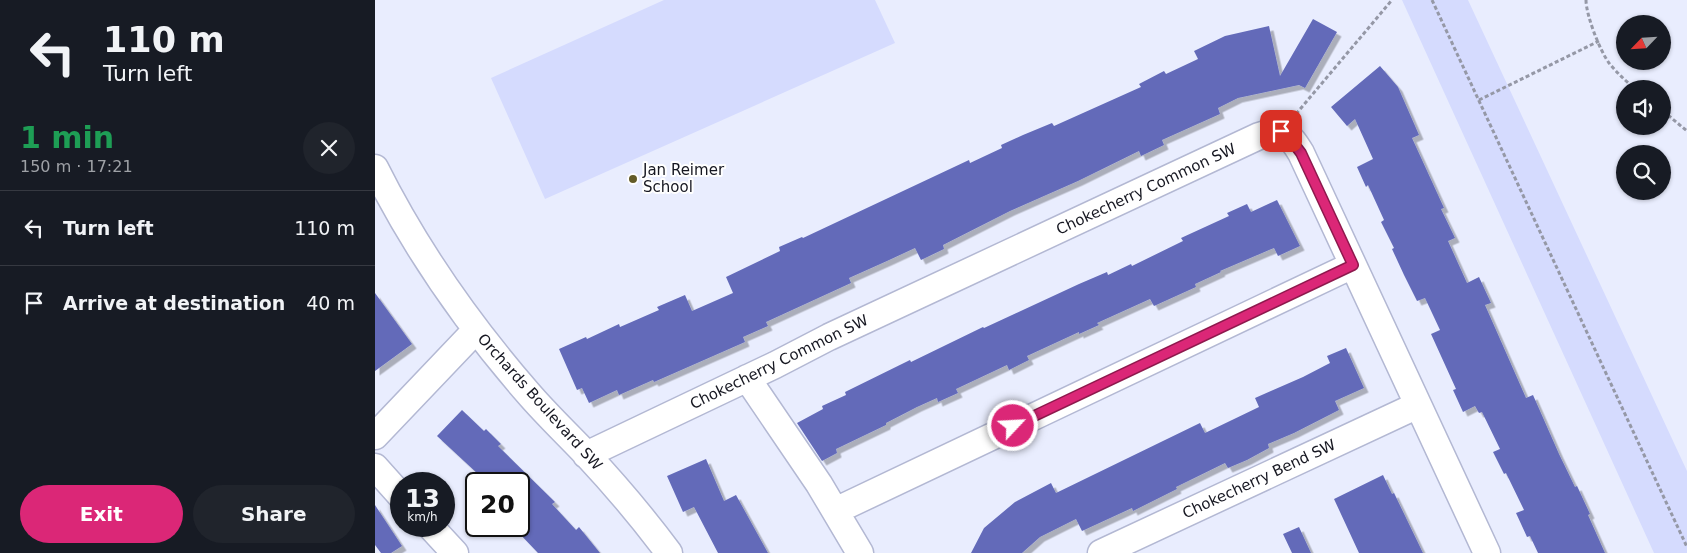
<!DOCTYPE html>
<meta charset="utf-8">
<style>
:root{--surface:#171b24;--page:#20242c;--text:#f1f3f6;--muted:#9ea1a6;--line:#363941;--accent:#db2777}
body{margin:0;font-family:"DejaVu Sans",sans-serif;background:var(--page);color:var(--text);height:100vh;display:flex;flex-direction:column;font-size:19px;white-space:nowrap}
*{box-sizing:border-box;margin:0}
p{font-size:16px;color:var(--muted)}
.icon{flex:none;width:28px;height:28px;fill:none;stroke:currentColor;stroke-width:2;stroke-linecap:round;stroke-linejoin:round}
.map{position:relative;flex:1;overflow:hidden}
.panel{display:flex;flex-direction:column;background:var(--surface);width:375px}
.panel>*{flex:none}
.hud{background:#171b24;color:var(--text);overflow:hidden}
.needle{width:32px;rotate:245deg}
.controls{position:absolute;left:1241px;top:15px;display:grid;gap:10px}
.controls a{display:grid;place-items:center;width:55px;height:55px;border-radius:50%;background:var(--surface);box-shadow:0 1px 4px #0004;font-size:25px}
.speed{position:absolute;left:15px;top:472px;display:flex;gap:10px;font-size:25px;font-weight:700;text-align:center}
.speed>*{display:grid;place-content:center;width:65px;height:65px;border-radius:50%;background:var(--surface);box-shadow:0 1px 4px #0004;line-height:1}
.speed small{font-size:12px;font-weight:400}
.speed .limit{border:2px solid #111;border-radius:8px;background:#fff;color:#111}
.pin{position:absolute;display:grid;place-items:center;width:42px;height:42px;color:#fff;margin:-21px;border-radius:10px;box-shadow:0 2px 8px #0006}
.me{position:absolute;width:55px;margin:-28px;rotate:65deg;stroke-linejoin:round;filter:drop-shadow(0 0 4px #0008)}
.turn{display:flex;align-items:center;gap:18px;height:105px;padding:0 20px;font-size:22px}
.turn .icon{width:65px;height:65px;stroke-width:2.5}
.turn b{display:block;font-size:35px;line-height:42px}
.round{display:grid;place-items:center;flex:none;width:52px;height:52px;border-radius:26px;background:var(--page)}
.summary{display:flex;align-items:center;justify-content:space-between;height:85px;padding:0 20px}
h1{font-size:30px;font-weight:700;line-height:38px;color:#1e9e55}
.cta{display:flex;gap:10px;margin-top:auto;padding:10px 20px}
.cta a{flex:1;height:58px;border-radius:30px;background:var(--accent);color:#fff;font-size:20px;font-weight:700;line-height:58px;text-align:center}
.cta a+a{background:var(--page);color:var(--text)}
ul{padding:0;list-style:none}
li{display:flex;align-items:center;gap:15px;height:75px;padding:0 20px;border-top:1px solid var(--line)}
li div{flex:1}
li b{display:block;font-size:19px}
li em{font-style:normal}
main{display:flex;flex:1;min-height:0}
.map>svg:first-child{display:block}
.green{fill:#d5dbfe}
.building{fill:#636bb9;filter:url(#shadow)}
.lines{fill:none;stroke-linecap:round;stroke-linejoin:round}
.minor-casing{stroke:#b3b8d3;stroke-width:29}
.path{stroke:#9598a6;stroke-width:3;stroke-dasharray:4 2.5;stroke-linecap:butt}
.minor{stroke:#fff;stroke-width:26}
.route-casing{stroke:#8e194d;stroke-width:12}
.route{stroke:#db2777;stroke-width:9}
.poi-dot{fill:#635b28;stroke:#fff;stroke-width:2}
.labels{text-anchor:middle;stroke-width:4;stroke-linejoin:round;paint-order:stroke}
.poi-label{font-size:15px;fill:#161721;stroke:#fff;text-anchor:start}
.street-label{font-size:15px;fill:#161721;stroke:#fff}
</style>
<main>
<section class="panel">
<div class="hud">
<div class="turn"><svg class="icon" aria-label="left" viewBox="0 0 24 24"><path d="M17 20v-9H6M10 6l-5 5 5 5"/></svg><div><b>110 m</b>Turn left</div></div>
</div>
<div class="summary"><div><h1>1 min</h1><p>150 m · 17:21</p></div><a class="round"><svg class="icon" aria-label="close" viewBox="0 0 24 24"><path d="M6 6l12 12M18 6L6 18"/></svg></a></div>
<ul>
<li><svg class="icon" aria-label="left" viewBox="0 0 24 24"><path d="M17 20v-9H6M10 6l-5 5 5 5"/></svg><div><b>Turn left</b></div><em>110 m</em></li>
<li><svg class="icon" aria-label="arrive" viewBox="0 0 24 24"><path d="M6 21V4h12l-3 4 3 4H6"/></svg><div><b>Arrive at destination</b></div><em>40 m</em></li>
</ul>
<div class="cta"><a>Exit</a><a>Share</a></div>
</section>
<div class="map">
<svg width="1312" height="553" viewBox="0 0 1312 553">
<defs>
<filter id="shadow"><feDropShadow dx="4.5" dy="4.5" stdDeviation="0" flood-color="#0004"/></filter>
</defs>
<rect width="100%" height="100%" fill="#e9edfe"/>
<path class="green" d="M289,0H500L520,43L170,199L116,78Z
M1027,0H1093L1312,471V553H1279Z"/>
<path class="building" d="M938,19L962,32L930,88L924,85L863,98L843,108L845,114L787,140L789,145L766,156L764,151L703,181L635,211L568,245L569,249L546,260L540,248L512,261L474,278L476,283L391,322L393,326L368,337L370,342L279,382L278,380L244,395L242,390L214,403L207,388L202,390L184,349L211,337L212,339L244,324L245,327L284,310L282,307L310,295L317,311L358,293L351,277L405,251L404,247L427,237L428,238L594,160L595,163L627,148L626,145L648,135L677,123L679,126L766,87L764,84L789,71L791,74L823,59L819,51L850,36L894,26L905,76Z
M1005,66L1023,87L1044,135L1037,138L1069,208L1066,209L1080,238L1073,241L1092,283L1104,277L1116,303L1110,305L1151,398L1158,395L1184,454L1200,487L1202,486L1215,514L1213,515L1230,553H1163L1155,536L1152,537L1141,513L1149,510L1131,473L1129,474L1118,452L1125,449L1107,412L1104,413L1100,406L1088,412L1078,390L1081,389L1056,334L1065,330L1050,298L1042,301L1029,275L1017,249L1019,248L1006,222L1009,220L993,185L991,187L982,167L998,159L980,119L972,126L956,107Z
M902,200L925,246L903,256L899,248L845,271L846,272L820,284L821,287L779,306L775,299L722,323L724,325L704,334V332L652,356L654,360L634,370L632,365L581,389L583,393L563,402L562,398L542,407L511,423V425L461,449L462,453L447,461L422,423L448,409L447,406L471,395L470,392L535,360L536,362L608,327L609,328L704,284L732,272L733,275L756,264L757,266L808,241L806,238L854,216L852,213L872,204L876,212Z
M0,293L37,344L0,371Z
M971,348L989,388L960,401L964,410L919,433L893,444L894,448L872,460L853,468L850,463L801,487L802,489L758,511L757,508L707,531L701,519L665,537L647,553H596L609,528L640,502L676,483L681,493L825,423L830,433L884,407L880,398L928,377L955,363L952,356Z
M87,410L109,431L111,429L126,444L123,446L180,502L177,504L201,530L204,527L225,553H163L144,533V484H94L103,474L62,436Z
M331,459L349,501L361,495L393,553H343L319,507L308,512L292,476Z
M1008,475L1017,494L1019,493L1048,553H984L959,499Z
M0,505L27,546L16,553H6L0,545Z
M924,527L936,553H917L908,534Z"/>
<g class="lines">
<g class="minor-casing">
<path id="minor" d="M0,168C41,250 93,324 153,393C171,414 192,434 211,454C240,485 268,518 294,553
M372,378L444,484L485,553
M0,436L101,330
M211,455L400,365L454,337L884,136C908,128 914,133 926,153L1112,553
M0,467L26,496
M460,511L978,265
M55,526L80,553
M726,553L1043,405"/>
</g>
<path class="path" d="M1057,0L1312,547
M1211,0C1211,15 1225,51 1234,63C1242,73 1251,81 1260,89
M1104,100L1224,41
M1288,111L1312,131
M921,114L1017,0"/>
<use href="#minor" class="minor"/>
</g>
<g class="lines">
<g class="route-casing">
<path id="route" d="M638,426L978,265L926,153L913,136L906,131"/>
</g>
<use href="#route" class="route"/>
</g>
<circle class="poi-dot" cx="258" cy="179" r="5"/>
<g class="labels">
<g class="poi-label">
<text x="268" y="175">Jan Reimer<tspan x="268" dy="17">School</tspan></text>
</g>
<g class="street-label">
<text transform="translate(771 189) rotate(-25)" y="5">Chokecherry Common SW</text>
<text transform="translate(404 362) rotate(-26)" y="5">Chokecherry Common SW</text>
<text transform="translate(165 402) rotate(48)" y="5">Orchards Boulevard SW</text>
<text transform="translate(884 479) rotate(-25)" y="5">Chokecherry Bend SW</text>
</g>
</g>
</svg>
<div class="controls">
<a><svg class="needle" viewBox="-14 -14 28 28"><path d="M0-13l5 13h-10z" fill="#e53935"/><path d="M0 13l5-13h-10z" fill="#9ea1a6"/></svg></a>
<a><svg class="icon" aria-label="sound" viewBox="0 0 24 24"><path d="M4 9h4l5-4v14l-5-4H4zM17 9q2 3 0 6"/></svg></a>
<a><svg class="icon" aria-label="search" viewBox="0 0 24 24"><circle cx="10" cy="10" r="6"/><path d="M15 15l6 6"/></svg></a>
</div>
<div class="speed"><div>13<small>km/h</small></div><div class="limit">20</div></div>
<div class="pin" style="left:906px;top:131px;background:#d93025"><svg class="icon" aria-label="arrive" viewBox="0 0 24 24"><path d="M6 21V4h12l-3 4 3 4H6"/></svg></div>
<svg class="me" style="left:638px;top:426px" viewBox="-20 -20 40 40"><circle r="17" fill="#db2777" stroke="#fff" stroke-width="3"/><path d="M0-11L8 9 0 5-8 9z" fill="#fff"/></svg>
</div>
</main>
